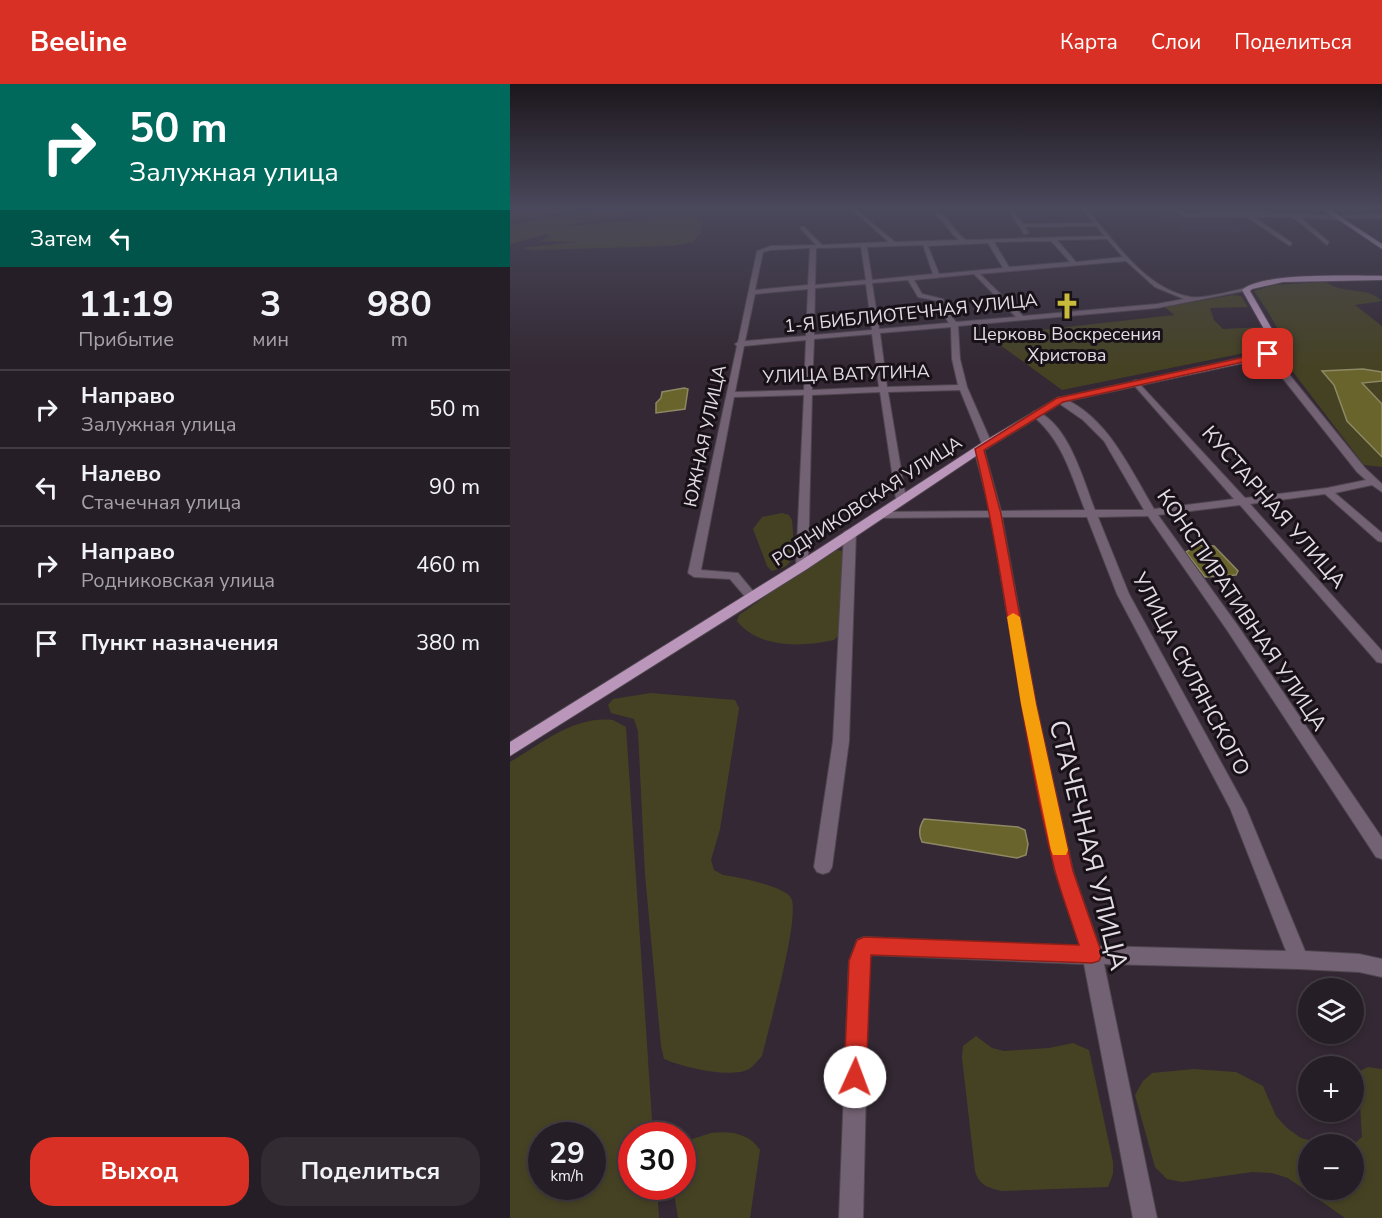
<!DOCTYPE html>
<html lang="ru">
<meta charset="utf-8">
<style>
:root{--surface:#261e26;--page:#322b32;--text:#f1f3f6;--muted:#a4a2a7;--line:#423c43;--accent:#d93025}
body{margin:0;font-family:"Nunito Sans",sans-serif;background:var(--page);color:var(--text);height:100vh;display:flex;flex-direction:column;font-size:22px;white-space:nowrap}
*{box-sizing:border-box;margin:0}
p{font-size:20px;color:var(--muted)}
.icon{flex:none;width:33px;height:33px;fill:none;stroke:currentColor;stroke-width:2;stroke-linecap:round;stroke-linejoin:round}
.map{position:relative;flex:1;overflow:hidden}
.panel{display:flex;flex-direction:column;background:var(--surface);width:510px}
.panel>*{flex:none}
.banner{background:#00695c;color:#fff;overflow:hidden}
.controls{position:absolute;left:788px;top:894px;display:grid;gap:12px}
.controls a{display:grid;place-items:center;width:66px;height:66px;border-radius:50%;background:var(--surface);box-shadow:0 3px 9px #0003,0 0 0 2px var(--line);font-size:30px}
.speed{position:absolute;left:18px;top:1038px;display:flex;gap:12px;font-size:30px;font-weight:700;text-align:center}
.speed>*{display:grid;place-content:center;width:78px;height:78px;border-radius:50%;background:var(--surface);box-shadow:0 3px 9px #0003,0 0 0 2px var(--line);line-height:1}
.speed small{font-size:15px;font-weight:400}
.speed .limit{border:9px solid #d22;background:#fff;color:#111}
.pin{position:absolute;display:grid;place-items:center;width:51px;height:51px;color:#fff;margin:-26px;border-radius:12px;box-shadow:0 3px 9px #0006}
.me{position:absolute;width:66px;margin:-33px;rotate:2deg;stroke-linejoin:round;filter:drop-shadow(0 0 4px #0008)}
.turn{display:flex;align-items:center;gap:21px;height:126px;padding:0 30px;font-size:27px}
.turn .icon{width:78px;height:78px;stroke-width:2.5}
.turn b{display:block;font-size:42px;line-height:51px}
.then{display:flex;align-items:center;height:57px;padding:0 30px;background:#0003;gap:12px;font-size:22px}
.eta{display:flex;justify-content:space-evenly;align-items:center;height:102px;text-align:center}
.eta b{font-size:36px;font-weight:700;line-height:42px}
.button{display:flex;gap:12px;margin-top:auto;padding:12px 30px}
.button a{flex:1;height:69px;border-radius:24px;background:var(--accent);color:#fff;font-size:24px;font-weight:700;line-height:69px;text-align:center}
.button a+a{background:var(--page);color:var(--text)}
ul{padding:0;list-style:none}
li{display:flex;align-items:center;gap:18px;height:78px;padding:0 30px;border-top:2px solid var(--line)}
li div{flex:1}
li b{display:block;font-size:22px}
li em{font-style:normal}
header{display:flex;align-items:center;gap:36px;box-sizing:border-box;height:84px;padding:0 30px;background:var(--accent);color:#fff}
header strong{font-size:28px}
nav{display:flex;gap:33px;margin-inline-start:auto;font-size:21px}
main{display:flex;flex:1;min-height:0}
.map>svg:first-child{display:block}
.built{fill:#402f40}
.green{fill:#454224;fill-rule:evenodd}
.water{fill:#69632c;stroke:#8e8763;stroke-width:1.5}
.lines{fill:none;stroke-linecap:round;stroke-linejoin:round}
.minor-casing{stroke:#4f454f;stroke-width:2}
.major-casing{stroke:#4f454f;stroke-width:2}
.minor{fill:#736273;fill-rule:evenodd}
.major{fill:#ba97ba;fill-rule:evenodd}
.route{fill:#d93025;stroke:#8d1f18;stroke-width:1.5}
.slow{fill:#f59e0b}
.labels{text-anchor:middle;stroke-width:6;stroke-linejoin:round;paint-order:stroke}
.far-street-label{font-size:18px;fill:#e4dce4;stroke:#181218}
.far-poi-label{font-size:18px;fill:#e4dce4;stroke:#181218}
.street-label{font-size:21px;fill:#e4dce4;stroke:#181218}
.near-street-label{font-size:26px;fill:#e4dce4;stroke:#181218}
</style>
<header>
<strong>Beeline</strong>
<nav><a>Карта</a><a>Слои</a><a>Поделиться</a></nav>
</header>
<main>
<section class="panel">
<div class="banner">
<div class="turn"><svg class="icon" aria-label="right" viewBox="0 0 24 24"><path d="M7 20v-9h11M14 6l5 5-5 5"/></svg><div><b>50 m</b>Залужная улица</div></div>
<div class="then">Затем<svg class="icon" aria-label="left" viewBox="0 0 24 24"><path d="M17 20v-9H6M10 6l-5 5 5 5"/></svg></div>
</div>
<div class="eta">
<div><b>11:19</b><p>Прибытие</p></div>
<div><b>3</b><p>мин</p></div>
<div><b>980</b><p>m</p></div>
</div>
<ul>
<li><svg class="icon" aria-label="right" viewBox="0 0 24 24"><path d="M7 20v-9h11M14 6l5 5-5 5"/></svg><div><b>Направо</b><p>Залужная улица</p></div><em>50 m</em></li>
<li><svg class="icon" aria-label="left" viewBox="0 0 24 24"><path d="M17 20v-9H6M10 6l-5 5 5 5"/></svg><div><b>Налево</b><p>Стачечная улица</p></div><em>90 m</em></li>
<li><svg class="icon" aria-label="right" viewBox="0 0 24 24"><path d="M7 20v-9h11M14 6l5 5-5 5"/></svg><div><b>Направо</b><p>Родниковская улица</p></div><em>460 m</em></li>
<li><svg class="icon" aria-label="arrive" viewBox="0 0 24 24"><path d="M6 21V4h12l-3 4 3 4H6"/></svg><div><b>Пункт назначения</b></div><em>380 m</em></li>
</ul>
<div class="button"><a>Выход</a><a>Поделиться</a></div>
</section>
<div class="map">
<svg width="872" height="1134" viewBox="0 0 872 1134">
<rect width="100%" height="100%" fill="#332833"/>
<path class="built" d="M651,132L718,134L735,148L671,147L665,141H659Z"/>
<path class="green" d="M0,124H154L77,126L0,136Z
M107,126L122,130L48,143L184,132L191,134V149L183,158L162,162L24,166L10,164L68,158L30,157L41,152L36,150L0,160V142L22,136Z
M816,198C833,211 858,202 872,217L845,221L872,242V383L854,381L777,280C776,253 759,229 744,207L764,201Z
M723,211L731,212L738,223L700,224L704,236L713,245L752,243L757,258L754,265L552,306L478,252L664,231L655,223Z
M272,429L279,431L282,436L285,473L275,483L262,487L257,482L243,445L252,433Z
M326,466L334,467L329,551L324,556C293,563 249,565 227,537L229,531L317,469Z
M141,609L225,616L229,624L228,631L210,745L201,776L204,786L213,791C228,793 274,802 281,814C291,831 258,947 252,972C248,976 243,983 239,985C221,995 172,983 154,975L151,962L135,791L128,647L124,635L101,629L98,621L103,615Z
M103,636L116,643L143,1051L122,1052V1102L147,1103L149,1134H0V678C33,659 63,632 103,636ZM32,1052H82V1102H32Z
M466,952L482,964L494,967L539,964L563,959L579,966L603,1078V1090L598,1103L492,1107C478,1104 469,1101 465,1087L452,974L453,962Z
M858,983L872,985V1134H835L778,1094L762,1089L742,1088L672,1098L657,1095L645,1083L625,1011L633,997L642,989L684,985L726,988L753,1002L766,1032L777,1044L791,1054L815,1060H798V1106H843V1061L852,1053L848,988Z
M201,1049C220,1047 239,1049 250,1066L240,1134H168L163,1103L172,1102L173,1058Z"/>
<path class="water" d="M853,285L872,288V297L852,299L872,320V373L837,337L824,301L812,287Z
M174,304L178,305L175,325L146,329V319L151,314L152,308Z
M688,461L704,462L728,487L726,491L695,493L676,468Z
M414,735L508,743L515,746L518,760L516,771L507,774L412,758C408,750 409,743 414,735Z"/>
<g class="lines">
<g class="minor-casing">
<path id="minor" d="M340,124H344L385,158L449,156C439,149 436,138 426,131L428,128C441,135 443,148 456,156L595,152L586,142L515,143L519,149L514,150L497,124H501L513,140L584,139L571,124H575C604,155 634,205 681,213C694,215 721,207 736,204L739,206L647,224L448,242L450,275L457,303L482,360L477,363L472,360L450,306L378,308L396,415L391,418L386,415L370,308L302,311L298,482L292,486L286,482L294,311L224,313L191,486L228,489L248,513L246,516H238L220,495L184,493L178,489L227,262L225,260L228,258L247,167L261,162L306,161L290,144L293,142L312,161L379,158ZM597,155L613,173L566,178L547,156ZM541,157L560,178L499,183L484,158ZM478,159L493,184L429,190L418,162ZM413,161L423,190L362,196L357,163ZM351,163L356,196L305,201L306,164ZM300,164L298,201L245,206L253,168L261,166ZM616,177L645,203L674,215L647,220L513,232L470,190ZM464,190L506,233L446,238L437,227L433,215L412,210L404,196ZM398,196L408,213L428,217L431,227L439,239L369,245L362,199ZM356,200L362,246L304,251L305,204ZM298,205L296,252L235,257L245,210ZM441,243L442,275L448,301L377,303L370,249ZM362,250L369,303L302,306L304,255ZM296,256L294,306L225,308L234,262Z
M660,124L678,129L737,128L827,132L872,130V134H834L832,136L790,133L819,158L817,161L783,133H744L782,159L780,162L737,133H677Z
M755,268H761L855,384L872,400V408L862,401L825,409L872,449V458L868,457L815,410L740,420L872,567V579L867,578L730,421L648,431L728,542L872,754V775L866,773L717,546L638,432L588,433L619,510L736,724L795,867L849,870L872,875V893L849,888L789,885L594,880L647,1134H623L574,880L361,871L359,877L353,1134H329L339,877L347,856L354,853L570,862L545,787L512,620L481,433L366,434L361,431L366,428L480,427L464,365L469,362L474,365L491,427L575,426C561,391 553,357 523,332V328L526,327C559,340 573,396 585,426H634L594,357L573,336L547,318V314L550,313C597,331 620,385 644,425L724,415L623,300L622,298L626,296L735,414L817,404L856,396L847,388L755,272ZM492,433H577L607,510L720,724L776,867L589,862L563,787L526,620Z
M340,445L346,448L339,657L322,783L319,788L313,790L307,788L304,783L323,657L334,448Z"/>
</g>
<g class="major-casing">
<path id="major" d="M811,124H817L872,160V165Z
M872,192V196L773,198L742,205L740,207L771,261L768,268L752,275L553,318L481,362L297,485L0,672V658L287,479L473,358L547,314L749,270L761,264L763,261L732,206C751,188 844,192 872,192Z"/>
</g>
<use href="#minor" class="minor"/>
<use href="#major" class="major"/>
</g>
<linearGradient id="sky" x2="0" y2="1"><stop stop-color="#1c161c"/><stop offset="0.44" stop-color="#4a485b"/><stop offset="1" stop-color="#4a485b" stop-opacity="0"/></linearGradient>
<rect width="872" height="282" fill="url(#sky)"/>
<path class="route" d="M758,268L761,272L553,318L474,366L491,430L526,620L563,787L592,870L589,877L582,879L361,871L356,993L353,1000L345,1004L338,1000L334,993L339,877L347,856L354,853L569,861C561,836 552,812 545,787C509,648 499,504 465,365L547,314Z"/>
<path class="slow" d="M503,529L510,533L526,620L558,766L556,771H543L541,766L511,620L497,533Z"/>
<defs>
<g id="church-bare" transform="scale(2.07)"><path d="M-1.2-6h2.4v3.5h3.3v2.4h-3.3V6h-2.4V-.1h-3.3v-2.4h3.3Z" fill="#c8bb3b" stroke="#181218" stroke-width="2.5" paint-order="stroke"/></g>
</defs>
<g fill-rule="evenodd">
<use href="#church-bare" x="557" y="222"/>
</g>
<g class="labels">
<g class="far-street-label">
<text transform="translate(401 229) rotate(-6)" y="6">1-Я БИБЛИОТЕЧНАЯ УЛИЦА</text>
<text transform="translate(336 290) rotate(-2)" y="6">УЛИЦА ВАТУТИНА</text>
<text transform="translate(195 352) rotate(-78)" y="6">ЮЖНАЯ УЛИЦА</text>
<text transform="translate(357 417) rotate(-33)" y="6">РОДНИКОВСКАЯ УЛИЦА</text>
</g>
<g class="far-poi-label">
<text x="557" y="256">Церковь Воскресения<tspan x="557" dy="21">Христова</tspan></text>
</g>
<g class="street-label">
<text transform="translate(764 423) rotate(49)" y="7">КУСТАРНАЯ УЛИЦА</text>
<text transform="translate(732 526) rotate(56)" y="7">КОНСПИРАТИВНАЯ УЛИЦА</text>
<text transform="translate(681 590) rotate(62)" y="7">УЛИЦА СКЛЯНСКОГО</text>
</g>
<g class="near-street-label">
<text transform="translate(579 761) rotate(76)" y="9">СТАЧЕЧНАЯ УЛИЦА</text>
</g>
</g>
</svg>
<div class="controls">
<a><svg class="icon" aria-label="layers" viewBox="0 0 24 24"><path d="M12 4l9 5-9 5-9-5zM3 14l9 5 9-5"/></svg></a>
<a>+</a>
<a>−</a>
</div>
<div class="speed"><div>29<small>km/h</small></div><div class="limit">30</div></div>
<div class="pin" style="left:758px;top:270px;background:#d93025"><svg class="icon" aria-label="arrive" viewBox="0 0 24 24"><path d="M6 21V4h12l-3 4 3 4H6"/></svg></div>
<svg class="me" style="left:345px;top:993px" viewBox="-20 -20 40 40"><circle r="19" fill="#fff"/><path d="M0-13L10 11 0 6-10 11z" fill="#d93025"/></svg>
</div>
</main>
